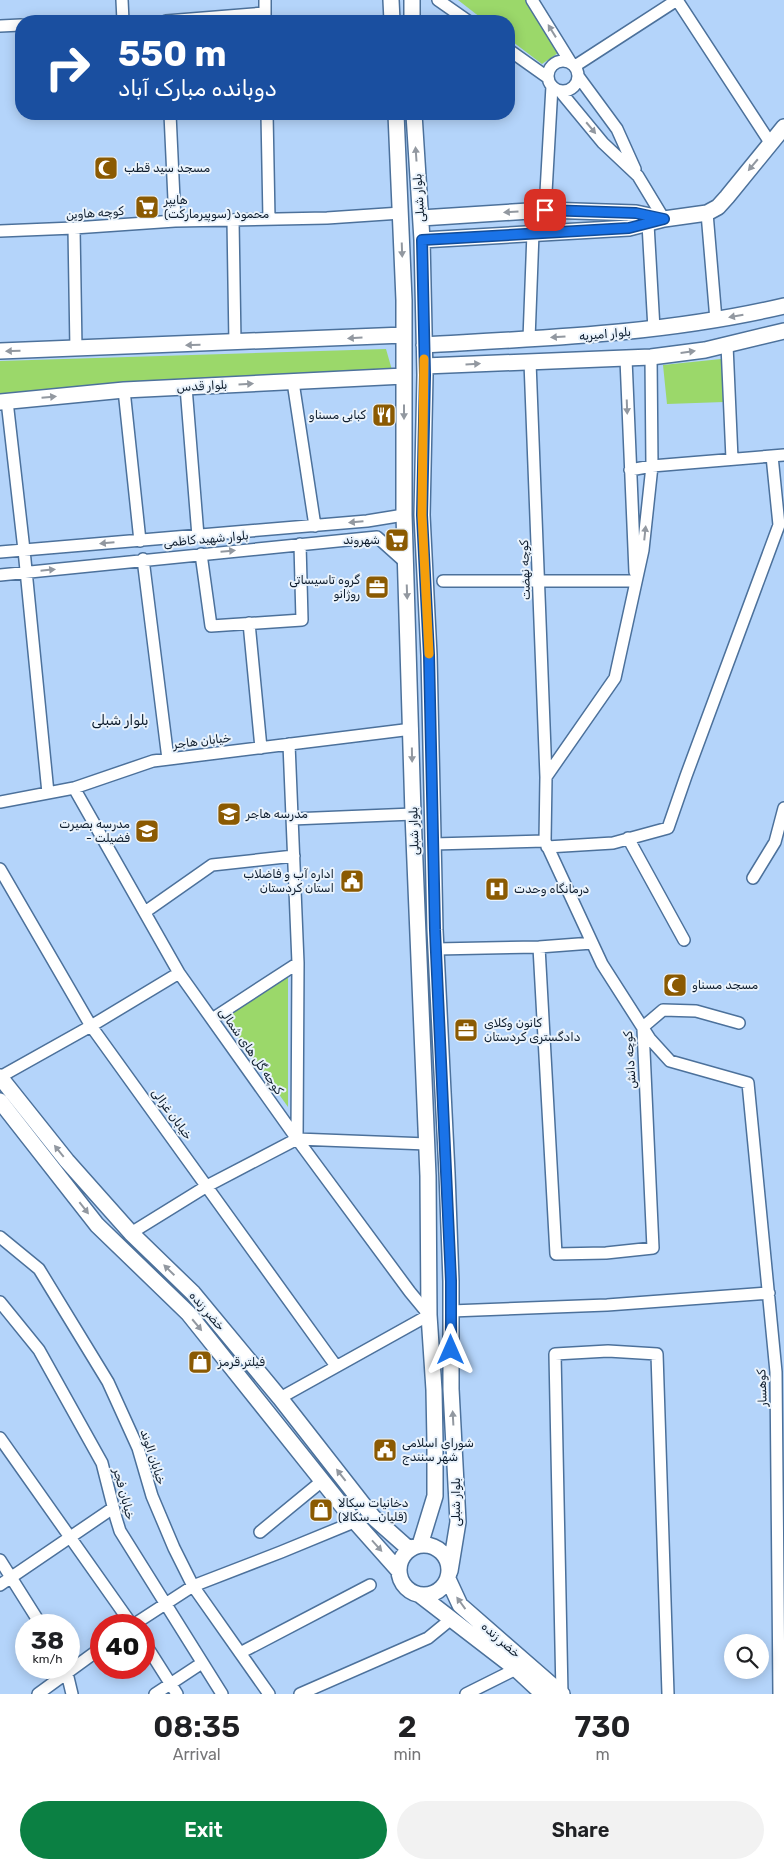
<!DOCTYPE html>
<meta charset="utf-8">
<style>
:root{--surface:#fff;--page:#f2f2f2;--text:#202124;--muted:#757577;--accent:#0b8043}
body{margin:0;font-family:Rubik,Vazirmatn,sans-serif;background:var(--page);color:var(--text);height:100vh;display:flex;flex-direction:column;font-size:19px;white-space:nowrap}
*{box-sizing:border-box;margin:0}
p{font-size:16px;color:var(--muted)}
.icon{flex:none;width:28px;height:28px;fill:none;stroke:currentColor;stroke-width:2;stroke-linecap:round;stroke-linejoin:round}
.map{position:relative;height:1694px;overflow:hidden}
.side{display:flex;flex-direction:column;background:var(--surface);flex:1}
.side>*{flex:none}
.guide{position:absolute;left:15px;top:15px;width:500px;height:105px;border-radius:20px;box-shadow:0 2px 12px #0003;background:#1a4fa0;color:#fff;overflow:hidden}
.controls{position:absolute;left:724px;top:1634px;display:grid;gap:10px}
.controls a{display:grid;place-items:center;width:45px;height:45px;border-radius:50%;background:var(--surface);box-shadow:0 2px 12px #0003;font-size:25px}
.speed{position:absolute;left:15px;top:1614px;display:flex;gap:10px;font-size:25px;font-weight:700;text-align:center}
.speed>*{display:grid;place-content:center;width:65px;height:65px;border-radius:50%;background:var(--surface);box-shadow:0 2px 12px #0003;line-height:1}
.speed small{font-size:12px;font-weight:400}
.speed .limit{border:8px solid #d22;background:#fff;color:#111}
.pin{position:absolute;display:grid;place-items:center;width:42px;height:42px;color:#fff;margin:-21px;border-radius:10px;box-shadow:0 2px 8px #0006}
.me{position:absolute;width:55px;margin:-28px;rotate:0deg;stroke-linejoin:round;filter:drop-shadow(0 0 4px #0008)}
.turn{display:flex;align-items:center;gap:18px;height:105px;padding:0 20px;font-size:22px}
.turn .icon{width:65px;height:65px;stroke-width:2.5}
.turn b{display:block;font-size:35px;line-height:42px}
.eta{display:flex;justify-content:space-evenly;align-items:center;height:85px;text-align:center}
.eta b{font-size:30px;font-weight:600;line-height:35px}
.action{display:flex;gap:10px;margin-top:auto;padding:10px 20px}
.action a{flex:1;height:58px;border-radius:30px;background:var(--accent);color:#fff;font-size:20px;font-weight:600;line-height:58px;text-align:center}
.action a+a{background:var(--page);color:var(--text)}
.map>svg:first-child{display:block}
.green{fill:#9bd86a}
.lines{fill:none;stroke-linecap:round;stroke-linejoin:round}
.minor-casing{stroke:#4c719b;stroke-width:14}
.tertiary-casing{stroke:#4c719b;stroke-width:18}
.minor{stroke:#fff;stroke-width:11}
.tertiary{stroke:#fff;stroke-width:15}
.oneway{fill:#9298a0}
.route-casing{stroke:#114b97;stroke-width:12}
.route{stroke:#1a73e8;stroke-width:9}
.slow{stroke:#f59e0b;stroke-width:9}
.labels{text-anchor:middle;stroke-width:4;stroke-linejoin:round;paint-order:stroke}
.poi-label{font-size:12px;fill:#0c1b2c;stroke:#eaf3fc;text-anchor:start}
.street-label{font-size:12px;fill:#0c1b2c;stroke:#eaf3fc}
.neighbourhood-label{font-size:14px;fill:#0c1b2c;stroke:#eaf3fc}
</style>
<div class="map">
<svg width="784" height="1694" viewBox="0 0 784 1694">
<rect width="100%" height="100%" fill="#b4d4fa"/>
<path class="green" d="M458,0H526L558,53L542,64L509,39V21H485Z
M386,349L392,370L0,398V361Z
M721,359L724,402L667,404L663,365Z
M288,973V1107L222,1014Z"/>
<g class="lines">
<g class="minor-casing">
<path id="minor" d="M122,0L123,21
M265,0V21
M438,0L468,21
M532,0L571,63
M677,0L771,144
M166,21L265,13
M0,26L21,25
M509,50L547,77
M548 76a15 15 0 1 1 30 0a15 15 0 1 1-30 0Z
M575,66L677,0
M578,76L617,129L635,169
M560,91L603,143L638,176L664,219
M170,114L175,221
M267,114L269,219
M545,210L552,86
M707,213L716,320
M233,220L235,343
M648,224L654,329
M74,228L76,349
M0,231L74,228L175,221L327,218L401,213
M529,339L533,233
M727,345L732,459
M651,357L652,466L643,550L615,678L546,777L545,841L602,964L650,1039L670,1061L748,1083L776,1372L779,1694
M626,359L635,572
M530,362L546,777
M293,382L315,526
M186,387L198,536
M124,390L140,541
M7,401L24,550L48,793
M630,470L652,466L784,455
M0,552L367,521L404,515
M201,554L211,626L302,620L300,544
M143,559L168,759
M0,575L377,537L406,563
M443,581H636
M249,623L261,748
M289,744L298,963L297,1139
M74,788L179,973L297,1139L410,1292L429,1315L280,1398
M0,802L74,788L153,761L412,729
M292,819L413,814
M628,838L684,940
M433,844L545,841
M547,847L613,843L668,828L686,776L779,525L772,456
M0,869L91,1026L336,1366
M753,878L775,842L784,808
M145,912L212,865L294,856
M539,947L556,1254L606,1253L653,1248L643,1029
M436,949L539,947L592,943
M212,1019L298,963
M643,1027L663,1010L696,1011L739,1023
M0,1077L91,1026L179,973
M297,1139L427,1144
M131,1233L207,1186L297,1139
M0,1237L39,1269L108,1382L138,1448L152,1496L174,1548L193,1586L269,1694
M0,1302L39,1350L102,1463L116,1518L120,1531L222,1694
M451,1311L607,1305L769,1293
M0,1438L132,1625
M260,1532L322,1481
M0,1560L41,1625
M0,1585L113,1508
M133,1625L193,1586L281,1552L354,1522
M144,1642L177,1694
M240,1653L370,1585
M66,1669L72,1694
M38,1694L101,1648
M155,1694L202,1663
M300,1694L428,1638L450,1620
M466,1694L516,1669
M562,1694L555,1354L608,1351L657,1354L668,1694"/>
</g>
<g class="tertiary-casing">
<path id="tertiary" d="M391,0L392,21
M412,21V0
M396,114L404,300V515L413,814L428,1176L429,1315L434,1390L435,1442V1496L420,1545
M414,114L422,240L425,375L422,515L429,655L435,930L447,1173L451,1281V1389L458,1522L450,1571
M421,218L545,210L636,213L660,218
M422,240L629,228L664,219L707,213L718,207L727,197L784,127
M424,345C545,338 665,334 784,306
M0,351L404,335
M425,366L651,357L705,350L784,331
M0,402L124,390L404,376
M0,1077L67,1161L131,1233L193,1293L280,1398L373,1517L409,1549
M0,1101L97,1225L188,1313L351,1517L399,1571
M399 1570a25 25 0 1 1 50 0a25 25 0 1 1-50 0Z
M448,1579L460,1605L562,1694
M420,1595L516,1669L543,1694"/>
</g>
<use href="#minor" class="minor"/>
<use href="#tertiary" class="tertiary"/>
</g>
<defs><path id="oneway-solid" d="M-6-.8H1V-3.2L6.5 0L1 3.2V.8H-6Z" transform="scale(1.25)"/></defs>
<g class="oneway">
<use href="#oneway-solid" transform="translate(552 31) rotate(-122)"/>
<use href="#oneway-solid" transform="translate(591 128) rotate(50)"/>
<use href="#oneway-solid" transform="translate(416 154) rotate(-94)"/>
<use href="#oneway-solid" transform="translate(753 165) rotate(130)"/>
<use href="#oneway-solid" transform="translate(511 212) rotate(176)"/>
<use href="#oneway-solid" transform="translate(402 250) rotate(88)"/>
<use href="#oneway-solid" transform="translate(736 316) rotate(170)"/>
<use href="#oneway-solid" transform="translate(558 337) rotate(176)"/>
<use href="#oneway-solid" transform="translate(355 338) rotate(177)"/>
<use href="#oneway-solid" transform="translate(193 345) rotate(178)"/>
<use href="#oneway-solid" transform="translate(13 351) rotate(178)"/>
<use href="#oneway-solid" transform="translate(688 352) rotate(-8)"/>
<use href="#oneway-solid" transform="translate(473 364) rotate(-3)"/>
<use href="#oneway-solid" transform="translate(246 384) rotate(-3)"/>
<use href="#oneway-solid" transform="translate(49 397) rotate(-5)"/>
<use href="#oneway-solid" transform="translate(627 407) rotate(88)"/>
<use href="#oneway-solid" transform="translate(404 412) rotate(90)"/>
<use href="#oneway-solid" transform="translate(356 522) rotate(175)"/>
<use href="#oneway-solid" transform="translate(645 533) rotate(-84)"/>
<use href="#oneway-solid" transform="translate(107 543) rotate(175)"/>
<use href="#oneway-solid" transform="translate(228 551) rotate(-5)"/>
<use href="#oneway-solid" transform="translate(48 570) rotate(-6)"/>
<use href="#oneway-solid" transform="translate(407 592) rotate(88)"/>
<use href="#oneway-solid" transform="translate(412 755) rotate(89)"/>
<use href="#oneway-solid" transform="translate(59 1151) rotate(-129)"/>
<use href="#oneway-solid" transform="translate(84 1208) rotate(52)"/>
<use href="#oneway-solid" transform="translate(169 1270) rotate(-136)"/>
<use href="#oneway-solid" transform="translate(197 1325) rotate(50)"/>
<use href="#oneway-solid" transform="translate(453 1418) rotate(-93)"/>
<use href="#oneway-solid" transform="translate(341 1475) rotate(-128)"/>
<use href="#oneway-solid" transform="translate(377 1546) rotate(48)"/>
<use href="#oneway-solid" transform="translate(461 1603) rotate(-126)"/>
</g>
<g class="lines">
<g class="route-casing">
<path id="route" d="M451,1350V1281L435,930L429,655L422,515L425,375L422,240L629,228L664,219L636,213L545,210"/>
</g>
<use href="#route" class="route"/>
<path class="slow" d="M424,359L422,515L429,654"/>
</g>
<defs>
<g id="mosque-square" transform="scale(1.25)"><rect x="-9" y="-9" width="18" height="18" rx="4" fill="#8b5a02" stroke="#eaf3fc"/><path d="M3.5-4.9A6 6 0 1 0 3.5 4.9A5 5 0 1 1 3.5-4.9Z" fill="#fff"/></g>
<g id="supermarket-square" transform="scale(1.25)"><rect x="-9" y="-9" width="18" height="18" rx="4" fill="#8b5a02" stroke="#eaf3fc"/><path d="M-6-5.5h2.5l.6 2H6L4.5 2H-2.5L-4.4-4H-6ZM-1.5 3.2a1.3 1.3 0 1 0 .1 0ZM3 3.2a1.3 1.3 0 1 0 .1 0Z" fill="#fff"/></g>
<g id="restaurant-square" transform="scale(1.25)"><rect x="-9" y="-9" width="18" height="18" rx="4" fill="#8b5a02" stroke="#eaf3fc"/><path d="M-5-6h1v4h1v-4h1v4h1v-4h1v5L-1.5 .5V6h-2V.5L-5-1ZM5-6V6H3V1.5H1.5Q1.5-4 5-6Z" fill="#fff"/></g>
<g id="office-square" transform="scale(1.25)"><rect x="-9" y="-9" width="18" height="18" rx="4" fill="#8b5a02" stroke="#eaf3fc"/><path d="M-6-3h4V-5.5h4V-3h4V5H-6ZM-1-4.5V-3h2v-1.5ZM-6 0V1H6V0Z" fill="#fff"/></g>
<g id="school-square" transform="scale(1.25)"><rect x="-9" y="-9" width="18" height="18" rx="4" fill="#8b5a02" stroke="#eaf3fc"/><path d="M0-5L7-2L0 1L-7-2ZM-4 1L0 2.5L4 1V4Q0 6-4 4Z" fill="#fff"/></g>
<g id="civic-square" transform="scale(1.25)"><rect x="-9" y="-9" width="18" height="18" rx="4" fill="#8b5a02" stroke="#eaf3fc"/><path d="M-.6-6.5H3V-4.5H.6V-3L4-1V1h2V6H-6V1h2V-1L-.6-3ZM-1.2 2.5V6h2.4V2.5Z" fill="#fff"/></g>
<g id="hospital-square" transform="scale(1.25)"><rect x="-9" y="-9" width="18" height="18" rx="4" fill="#8b5a02" stroke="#eaf3fc"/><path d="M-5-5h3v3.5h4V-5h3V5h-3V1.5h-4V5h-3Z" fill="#fff"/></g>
<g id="shop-square" transform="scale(1.25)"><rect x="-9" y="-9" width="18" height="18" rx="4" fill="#8b5a02" stroke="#eaf3fc"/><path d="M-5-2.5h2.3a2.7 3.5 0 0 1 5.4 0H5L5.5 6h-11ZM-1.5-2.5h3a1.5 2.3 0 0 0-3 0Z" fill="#fff"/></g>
</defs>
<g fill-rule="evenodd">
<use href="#mosque-square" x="106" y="168"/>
<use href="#supermarket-square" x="147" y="207"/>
<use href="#restaurant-square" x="384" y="415"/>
<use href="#supermarket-square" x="397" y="540"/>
<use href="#office-square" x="377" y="587"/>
<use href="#school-square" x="229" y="814"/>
<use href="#school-square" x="147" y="831"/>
<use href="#civic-square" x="352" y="881"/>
<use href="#hospital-square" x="497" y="889"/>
<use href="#mosque-square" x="675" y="985"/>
<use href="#office-square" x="466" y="1030"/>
<use href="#shop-square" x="200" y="1362"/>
<use href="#civic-square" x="385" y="1450"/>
<use href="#shop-square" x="321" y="1510"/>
</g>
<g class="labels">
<g class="poi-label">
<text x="124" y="172">مسجد سید قطب</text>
<text x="164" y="204">هایپر<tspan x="164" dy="14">(سوپیرمارکت) محمود</tspan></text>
<text x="366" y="419" text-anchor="end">کبابی مسناو</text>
<text x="380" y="544" text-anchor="end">شهروند</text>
<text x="360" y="584" text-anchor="end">گروه تاسیساتی<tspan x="360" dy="14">روژانو</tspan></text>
<text x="246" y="818">مدرسه هاجر</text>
<text x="130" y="828" text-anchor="end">مدرسه بصیرت<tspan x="130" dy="14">- فضیلت</tspan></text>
<text x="334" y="878" text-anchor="end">اداره آب و فاضلاب<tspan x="334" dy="14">استان کردستان</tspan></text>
<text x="514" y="893">درمانگاه وحدت</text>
<text x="692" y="989">مسجد مسناو</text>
<text x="484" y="1027">کانون وکلای<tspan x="484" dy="14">دادگستری کردستان</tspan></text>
<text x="218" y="1366">فیلتر قرمز</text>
<text x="402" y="1447">شورای اسلامی<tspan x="402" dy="14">شهر سنندج</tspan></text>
<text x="338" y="1507">دخانیات سکالا<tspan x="338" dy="14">(قلیان_سکالا)</tspan></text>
</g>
<g class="street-label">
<text transform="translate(419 198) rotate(-94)" y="4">بلوار شبلی</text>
<text transform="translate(95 213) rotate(-4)" y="4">کوچه هاوین</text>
<text transform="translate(605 334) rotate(-5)" y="4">بلوار امیریه</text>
<text transform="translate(202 386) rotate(-3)" y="4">بلوار قدس</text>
<text transform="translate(206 539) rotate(-5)" y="4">بلوار شهید کاظمی</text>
<text transform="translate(525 570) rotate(-92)" y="4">کوچه نهضت</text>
<text transform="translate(202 741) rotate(-7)" y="4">خیابان هاجر</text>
<text transform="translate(414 831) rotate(-92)" y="4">بلوار شبلی</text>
<text transform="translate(251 1051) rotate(55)" y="4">کوچه گل های شمالی</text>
<text transform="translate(630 1060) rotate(-94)" y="4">کوچه دانش</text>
<text transform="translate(172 1114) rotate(54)" y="4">خیابان غزالی</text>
<text transform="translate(207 1311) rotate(49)" y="4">خضر زنده</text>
<text transform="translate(762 1388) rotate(-92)" y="4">کوهسار</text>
<text transform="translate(153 1457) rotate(72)" y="4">خیابان الوند</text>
<text transform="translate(124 1494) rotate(75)" y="4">خیابان فجر</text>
<text transform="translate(456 1502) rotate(-90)" y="4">بلوار شبلی</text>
<text transform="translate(501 1640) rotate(41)" y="4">خضر زنده</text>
</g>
<g class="neighbourhood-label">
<text x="120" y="725">بلوار شبلی</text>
</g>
</g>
</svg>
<div class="controls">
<a><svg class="icon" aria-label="search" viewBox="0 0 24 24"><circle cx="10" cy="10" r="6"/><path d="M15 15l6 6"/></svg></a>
</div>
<div class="speed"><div>38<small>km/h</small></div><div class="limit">40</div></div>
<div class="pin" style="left:545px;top:210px;background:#d93025"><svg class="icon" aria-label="arrive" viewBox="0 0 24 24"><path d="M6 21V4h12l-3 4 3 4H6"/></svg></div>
<svg class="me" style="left:451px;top:1350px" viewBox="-20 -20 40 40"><path d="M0-17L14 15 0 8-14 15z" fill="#1a73e8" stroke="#fff" stroke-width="4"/></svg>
<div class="guide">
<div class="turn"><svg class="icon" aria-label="right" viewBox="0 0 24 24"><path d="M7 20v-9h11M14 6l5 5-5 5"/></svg><div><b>550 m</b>دوبانده مبارک آباد</div></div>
</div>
</div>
<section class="side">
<div class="eta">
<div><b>08:35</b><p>Arrival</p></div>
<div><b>2</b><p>min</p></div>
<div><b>730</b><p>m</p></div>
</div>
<div class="action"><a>Exit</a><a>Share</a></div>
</section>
